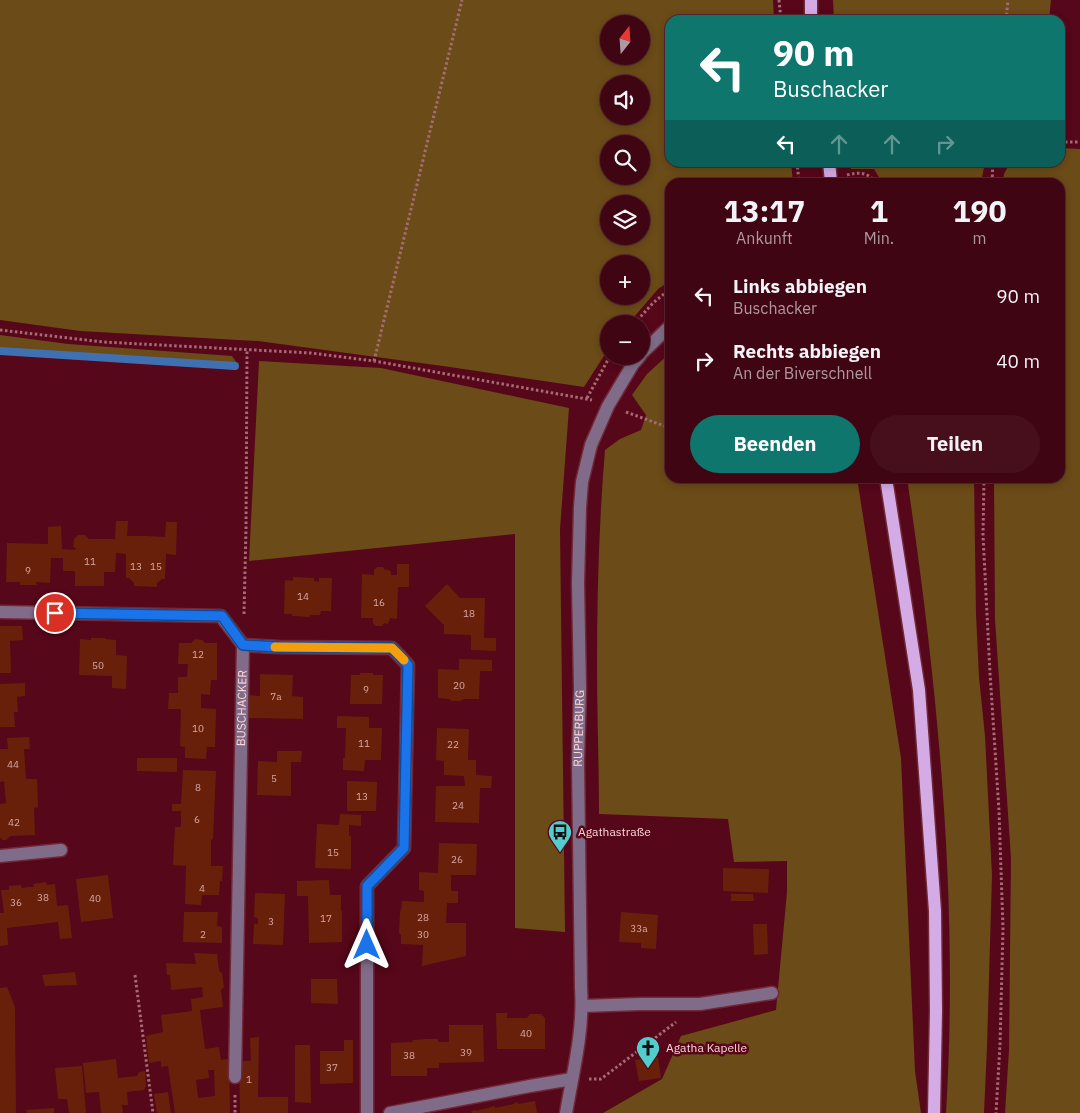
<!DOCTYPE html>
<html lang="de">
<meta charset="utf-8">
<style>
:root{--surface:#400513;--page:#470f1c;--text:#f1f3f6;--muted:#ae99a0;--line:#592633;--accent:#0f766e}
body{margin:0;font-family:"IBM Plex Sans",sans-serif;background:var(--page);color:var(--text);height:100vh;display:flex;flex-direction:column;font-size:19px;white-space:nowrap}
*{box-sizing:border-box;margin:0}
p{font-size:16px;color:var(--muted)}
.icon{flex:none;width:28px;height:28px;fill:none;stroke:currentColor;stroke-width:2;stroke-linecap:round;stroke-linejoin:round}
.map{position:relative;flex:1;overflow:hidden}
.sheet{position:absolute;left:665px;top:178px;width:400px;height:305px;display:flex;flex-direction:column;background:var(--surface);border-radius:15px;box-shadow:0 2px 8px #0003,0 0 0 1px var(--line)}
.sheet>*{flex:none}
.top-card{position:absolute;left:665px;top:15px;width:400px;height:152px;border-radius:15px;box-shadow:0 2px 8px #0003,0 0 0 1px var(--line);background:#0f766e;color:#fff;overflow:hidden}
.needle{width:32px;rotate:17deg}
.tools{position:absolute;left:600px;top:15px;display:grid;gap:10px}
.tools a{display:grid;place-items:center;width:50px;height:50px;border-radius:50%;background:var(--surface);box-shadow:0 2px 8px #0003,0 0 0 1px var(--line);font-size:25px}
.pin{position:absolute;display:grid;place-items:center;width:42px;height:42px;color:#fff;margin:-21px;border:2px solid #fff;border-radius:50%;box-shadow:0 1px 5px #0007}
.me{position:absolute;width:55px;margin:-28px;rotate:0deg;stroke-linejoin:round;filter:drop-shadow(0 0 4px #0008)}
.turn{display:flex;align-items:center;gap:18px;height:105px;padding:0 25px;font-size:22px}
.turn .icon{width:65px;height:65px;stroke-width:2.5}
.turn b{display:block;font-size:35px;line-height:42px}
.lanes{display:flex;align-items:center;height:48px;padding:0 25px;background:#0003;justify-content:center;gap:25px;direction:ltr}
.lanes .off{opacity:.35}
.eta{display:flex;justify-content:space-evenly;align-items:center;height:85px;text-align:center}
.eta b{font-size:30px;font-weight:700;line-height:35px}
.primary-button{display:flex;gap:10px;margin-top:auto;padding:10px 25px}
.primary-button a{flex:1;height:58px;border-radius:30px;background:var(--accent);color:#fff;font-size:20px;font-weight:700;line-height:58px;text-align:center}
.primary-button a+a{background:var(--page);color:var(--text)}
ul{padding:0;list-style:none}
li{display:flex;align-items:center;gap:15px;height:65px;padding:0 25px}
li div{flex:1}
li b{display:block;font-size:19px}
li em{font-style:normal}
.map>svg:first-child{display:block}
.green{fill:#6b4b17;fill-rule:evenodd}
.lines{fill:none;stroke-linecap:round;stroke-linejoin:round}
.stream{stroke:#3f70b1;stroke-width:8}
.building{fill:#69200b;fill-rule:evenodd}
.minor-casing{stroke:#712838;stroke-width:15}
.major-casing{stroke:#712838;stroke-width:15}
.path{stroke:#a66b75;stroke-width:3;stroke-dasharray:2.5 2.5;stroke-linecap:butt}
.minor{stroke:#806c88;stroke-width:12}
.major{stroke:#d4abe5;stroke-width:12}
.route-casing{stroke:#114b97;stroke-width:12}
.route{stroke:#1a73e8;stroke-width:9}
.slow{stroke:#f59e0b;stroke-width:9}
.labels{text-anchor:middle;stroke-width:5;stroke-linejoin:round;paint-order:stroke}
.number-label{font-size:10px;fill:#d8a8a5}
.street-label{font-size:12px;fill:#fdd6d8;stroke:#560719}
.poi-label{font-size:12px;fill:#fdd6d8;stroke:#560719;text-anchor:start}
</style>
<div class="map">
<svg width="1080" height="1113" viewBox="0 0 1080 1113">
<rect width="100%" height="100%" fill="#560719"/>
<path class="green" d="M0,0H773L774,20H670V162L791,163L793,182H670V281L658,289L628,324H609V348L584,387L450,367L258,341L80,331L0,320ZM609,24H641V56H609ZM609,84H641V116H609ZM609,144H641V176H609ZM609,204H641V236H609ZM609,264H641V296H609Z
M833,0H1051L1049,20H834Z
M1060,148L1080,149V1113H1005L1009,1050L1011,859L995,619L994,478H1060V182H1003L1004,174L1010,163L1060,162Z
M850,163V162L985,163L981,182H882L874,169H851Z
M0,335L68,344L232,356L237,363L0,349Z
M670,353V478H857L901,758L915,1071L921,1113H603L662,1079L681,1036L776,1010L787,892V861L734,862L728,819L599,814C599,764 597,715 597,666C597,594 599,521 605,450L620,439L641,430L646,415L632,395L647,374Z
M259,361L381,368L569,408L560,529L565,932L515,928V534L249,561Z
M907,478H974L976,614L979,677L985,736L992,875L987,1047L984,1113H946C959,901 938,688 907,478Z"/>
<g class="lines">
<path class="stream" d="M0,351L235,366"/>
</g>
<path class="building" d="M116,521H128L127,536H146L165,537L166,522H177L176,555L166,554L165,579H162L157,583V587L134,586V583L129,578H126V554L116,553L115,572H104V586H75V571H63V558H51L50,583L36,582L37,585H20V582H6L7,543L48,544V527L61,526L62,549L75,550L76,548L73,547L74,539L78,535H85L89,539H115Z
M397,564H409V587H398L397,619L390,618L388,624L384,623L382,626H376L373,623V618H361L362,574L374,575V570L377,567H383L385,570H389L391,572V575H397Z
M293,577L314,578V581L319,582V578H332L331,611H321L320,615H310V617L292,616V614H284L285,580L293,581Z
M447,584L460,598H485L484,638H496V651L471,650V635L444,634V625L425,606Z
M0,626H22L23,640L10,641L11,673H0Z
M91,638H106L105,639L116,640V655L127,656L126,689L112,688V676L79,675L80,639L91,640Z
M195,639L202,640L205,643H217V680H211L210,695L201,694V708L216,709L215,747H207L206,759L185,758V747L180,746L181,709H168L169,693H178V677H187L188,664H178L179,643H191Z
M459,659L492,660V671H480L479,699H464L460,701H452L449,699L438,698V669L459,670Z
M360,673H373V675H383L382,704H350L351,675H360Z
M260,674L293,675L292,696L303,697V719L248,718L249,695L260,696Z
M25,683V696L17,697L18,712H14L15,727H0V684Z
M337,716L369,717V728H382L381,760H365L364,771L343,770V758H345L346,728H337Z
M437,728L469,729L468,760H476V775L492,776L491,788H480L479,823L435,822L436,786H465L464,776L444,775V761L436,760Z
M29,737L30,749H24L26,779H37L38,807L34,808L35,835L10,836L6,840H3L0,838V804L6,803L4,781L0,782V749H8L7,738Z
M277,751H302L301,762H291V796L257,795L258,761L277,762Z
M137,758H177V772L137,771Z
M183,770L216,771L213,839L211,840V866H223L222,881H220L219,895H202L201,905L185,904L186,866L173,865L175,827H181V811H172V804H181Z
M347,781L377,782L376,811H347Z
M340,814L361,815V826L349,825V836H351V869L315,868L317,824L339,825Z
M439,843L477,844L476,875H451V891H458V903H447L446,923H466V956L422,966L423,945L401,944V935L399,933L400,912L401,910L402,901L424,902V891L419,890V872L438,873Z
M723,868L769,869L768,893L723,891Z
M108,875L113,918L81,922L76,879Z
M329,880L330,895H341V911H342V942L309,943L308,896H297V881Z
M46,882L47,885L55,884L57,906L68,905L72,938L60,939L58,922L7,928L8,945L0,946V913H4L1,890H9V886L21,885L22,888L28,887H34L33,884Z
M255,893L285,894L283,945L253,944L254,924H258V918L254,917Z
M731,894H753L754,901H731Z
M184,912H218L217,926L222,927V943L183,942Z
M621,912L658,915L656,949L641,948V943L619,942Z
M753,924H767L768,954L754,955Z
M194,953L217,954L219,971L222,973L224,987L221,990L223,1007L200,1010L205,1049L219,1047L221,1060L229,1059L230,1113H175L168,1066L161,1067V1061L149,1063L146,1036L163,1032L161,1015L192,1011L191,999L203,997L202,987L171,990L170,975H167L166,963L196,964ZM208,1070H214L215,1096L198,1098L196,1080L209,1078Z
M75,972L77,985L45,986L42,975Z
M311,979H337L338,1004L311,1003Z
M7,987L15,1007L16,1113H0V988Z
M496,1013H507V1018H527L530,1014H541L545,1018V1049H497Z
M449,1025H483L484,1062L439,1063V1068H427V1076H391V1043L412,1042L413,1040L427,1039H438V1042H449Z
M259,1037L258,1097H288V1113H240L239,1061H251L250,1038Z
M344,1040H353V1083L320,1084V1051H344Z
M295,1045H310L311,1103L295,1102Z
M658,1057L661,1078L639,1081L635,1060Z
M116,1059L118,1078L137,1076L139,1072L145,1071L146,1086L144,1090L127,1092L128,1105H122L123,1113H101L99,1092L86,1093L83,1063Z
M82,1066L86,1113H69L67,1099H58L55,1068Z
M168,1092L171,1113H157L154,1094Z
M535,1101L537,1113H472L471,1111L476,1110V1111L495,1106V1108L514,1104V1103L518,1102V1104Z
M54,1108V1113H27L26,1110Z"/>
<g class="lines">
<g class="minor-casing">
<g id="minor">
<path d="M641,354L670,326"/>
<path d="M0,612L221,616L243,645"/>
<path d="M243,645L278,647L392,648L408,665L404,848L367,886V1113"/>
<path d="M0,856L61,850"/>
<path d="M582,1006L640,1004H700L772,993"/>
<path id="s1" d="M235,1077L243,645"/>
<path d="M390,1113L530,1086L572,1079"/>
<path id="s2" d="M566,1113C573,1072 584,1030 581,988L578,762L580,689L578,583L580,507L582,482L591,445L608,406L633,364L640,356"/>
</g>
</g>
<g class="major-casing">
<path id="major" d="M811,0V20
M829,162L831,182
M886,478L919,690L935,911L936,1011L934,1113"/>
</g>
<path class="path" d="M779,0L781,20
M1006,20L1008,0
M1060,142H1080
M797,162L799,182
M847,175C859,172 868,172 875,182
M802,182L814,181
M992,182L993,162
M634,324L653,303L670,289
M0,330L103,342L311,353L374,361L592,400
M374,361L462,0
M587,398L610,356
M626,412L670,428
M984,478L983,535L990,673L999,811L1003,928L1000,1045L996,1113
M244,614L246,528L247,350
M135,975L153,1113
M589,1079H601L676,1022
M235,1095V1113"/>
<use href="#minor" class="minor"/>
<use href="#major" class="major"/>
</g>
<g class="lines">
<g class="route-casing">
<path id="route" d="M55,613L222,616L243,645L278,647L392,648L408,665L404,848L367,886V945"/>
</g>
<use href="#route" class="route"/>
<path class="slow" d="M275,647L392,648L404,660"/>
</g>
<defs>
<g id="bus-pin" transform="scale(1.25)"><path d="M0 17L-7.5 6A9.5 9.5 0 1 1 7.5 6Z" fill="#52cdce" stroke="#560719"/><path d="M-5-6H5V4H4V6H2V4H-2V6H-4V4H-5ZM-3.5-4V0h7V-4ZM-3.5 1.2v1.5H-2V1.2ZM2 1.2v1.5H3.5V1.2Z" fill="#111"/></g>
<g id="church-pin" transform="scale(1.25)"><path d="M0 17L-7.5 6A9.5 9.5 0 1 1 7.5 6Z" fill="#52cdce" stroke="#560719"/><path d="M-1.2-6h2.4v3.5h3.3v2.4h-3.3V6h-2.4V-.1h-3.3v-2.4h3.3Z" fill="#111"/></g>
</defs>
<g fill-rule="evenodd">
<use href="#bus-pin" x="560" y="832"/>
<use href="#church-pin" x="648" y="1048"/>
</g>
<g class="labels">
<g class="number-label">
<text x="90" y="565">11</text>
<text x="136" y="570">13</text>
<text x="156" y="570">15</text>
<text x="28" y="574">9</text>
<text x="303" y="600">14</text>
<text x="379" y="606">16</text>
<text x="469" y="617">18</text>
<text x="198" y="658">12</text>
<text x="98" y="669">50</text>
<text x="459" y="689">20</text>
<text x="366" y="693">9</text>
<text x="276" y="700">7a</text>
<text x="198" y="732">10</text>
<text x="364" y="747">11</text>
<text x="453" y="748">22</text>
<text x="13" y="768">44</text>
<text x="274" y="782">5</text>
<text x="198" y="791">8</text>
<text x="362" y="800">13</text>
<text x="458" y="809">24</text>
<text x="197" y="823">6</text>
<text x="14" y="826">42</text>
<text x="333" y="856">15</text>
<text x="457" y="863">26</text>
<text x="202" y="892">4</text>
<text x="43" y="901">38</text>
<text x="95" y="902">40</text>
<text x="16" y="906">36</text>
<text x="423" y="921">28</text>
<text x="326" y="922">17</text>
<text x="271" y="925">3</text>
<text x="639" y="932">33a</text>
<text x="203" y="938">2</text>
<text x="423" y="938">30</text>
<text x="526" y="1037">40</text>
<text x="466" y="1056">39</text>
<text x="409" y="1059">38</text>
<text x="332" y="1071">37</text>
<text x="249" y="1083">1</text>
</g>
<g class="street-label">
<text dy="4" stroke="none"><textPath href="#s1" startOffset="369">BUSCHACKER</textPath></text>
<text dy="4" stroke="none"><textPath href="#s2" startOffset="386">RUPPERBURG</textPath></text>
</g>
<g class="poi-label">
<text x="578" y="836">Agathastraße</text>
<text x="666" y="1052">Agatha Kapelle</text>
</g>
</g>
</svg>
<div class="tools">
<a><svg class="needle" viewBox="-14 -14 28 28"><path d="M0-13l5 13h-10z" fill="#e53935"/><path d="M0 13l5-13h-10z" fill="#ae99a0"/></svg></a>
<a><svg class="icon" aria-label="sound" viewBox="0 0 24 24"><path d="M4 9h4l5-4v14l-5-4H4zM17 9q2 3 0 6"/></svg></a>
<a><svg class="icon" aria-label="search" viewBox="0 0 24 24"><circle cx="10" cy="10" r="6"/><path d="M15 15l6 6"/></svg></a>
<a><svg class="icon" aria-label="layers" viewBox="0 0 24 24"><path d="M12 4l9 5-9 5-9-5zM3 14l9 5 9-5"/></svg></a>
<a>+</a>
<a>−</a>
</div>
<div class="pin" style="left:55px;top:613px;background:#d93025"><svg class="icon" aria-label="arrive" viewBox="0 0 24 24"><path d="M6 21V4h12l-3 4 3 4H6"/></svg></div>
<svg class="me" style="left:367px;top:945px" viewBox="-20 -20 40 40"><path d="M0-17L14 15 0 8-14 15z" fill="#1a73e8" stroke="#fff" stroke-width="4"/></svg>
<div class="top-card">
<div class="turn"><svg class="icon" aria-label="left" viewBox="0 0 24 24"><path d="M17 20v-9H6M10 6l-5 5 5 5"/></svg><div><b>90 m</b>Buschacker</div></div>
<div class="lanes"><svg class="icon" aria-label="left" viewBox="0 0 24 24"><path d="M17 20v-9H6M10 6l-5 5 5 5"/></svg><svg class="icon off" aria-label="ahead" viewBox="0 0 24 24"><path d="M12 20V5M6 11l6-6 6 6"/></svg><svg class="icon off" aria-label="ahead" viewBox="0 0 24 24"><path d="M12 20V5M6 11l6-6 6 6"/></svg><svg class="icon off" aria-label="right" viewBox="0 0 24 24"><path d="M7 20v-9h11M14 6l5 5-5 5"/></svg></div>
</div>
<section class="sheet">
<div class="eta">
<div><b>13:17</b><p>Ankunft</p></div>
<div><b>1</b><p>Min.</p></div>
<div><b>190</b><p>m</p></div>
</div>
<ul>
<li><svg class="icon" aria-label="left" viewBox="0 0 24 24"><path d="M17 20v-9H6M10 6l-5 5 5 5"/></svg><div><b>Links abbiegen</b><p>Buschacker</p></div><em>90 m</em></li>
<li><svg class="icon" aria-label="right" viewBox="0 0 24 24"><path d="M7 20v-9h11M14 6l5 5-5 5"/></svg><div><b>Rechts abbiegen</b><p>An der Biverschnell</p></div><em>40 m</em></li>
</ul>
<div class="primary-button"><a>Beenden</a><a>Teilen</a></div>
</section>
</div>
